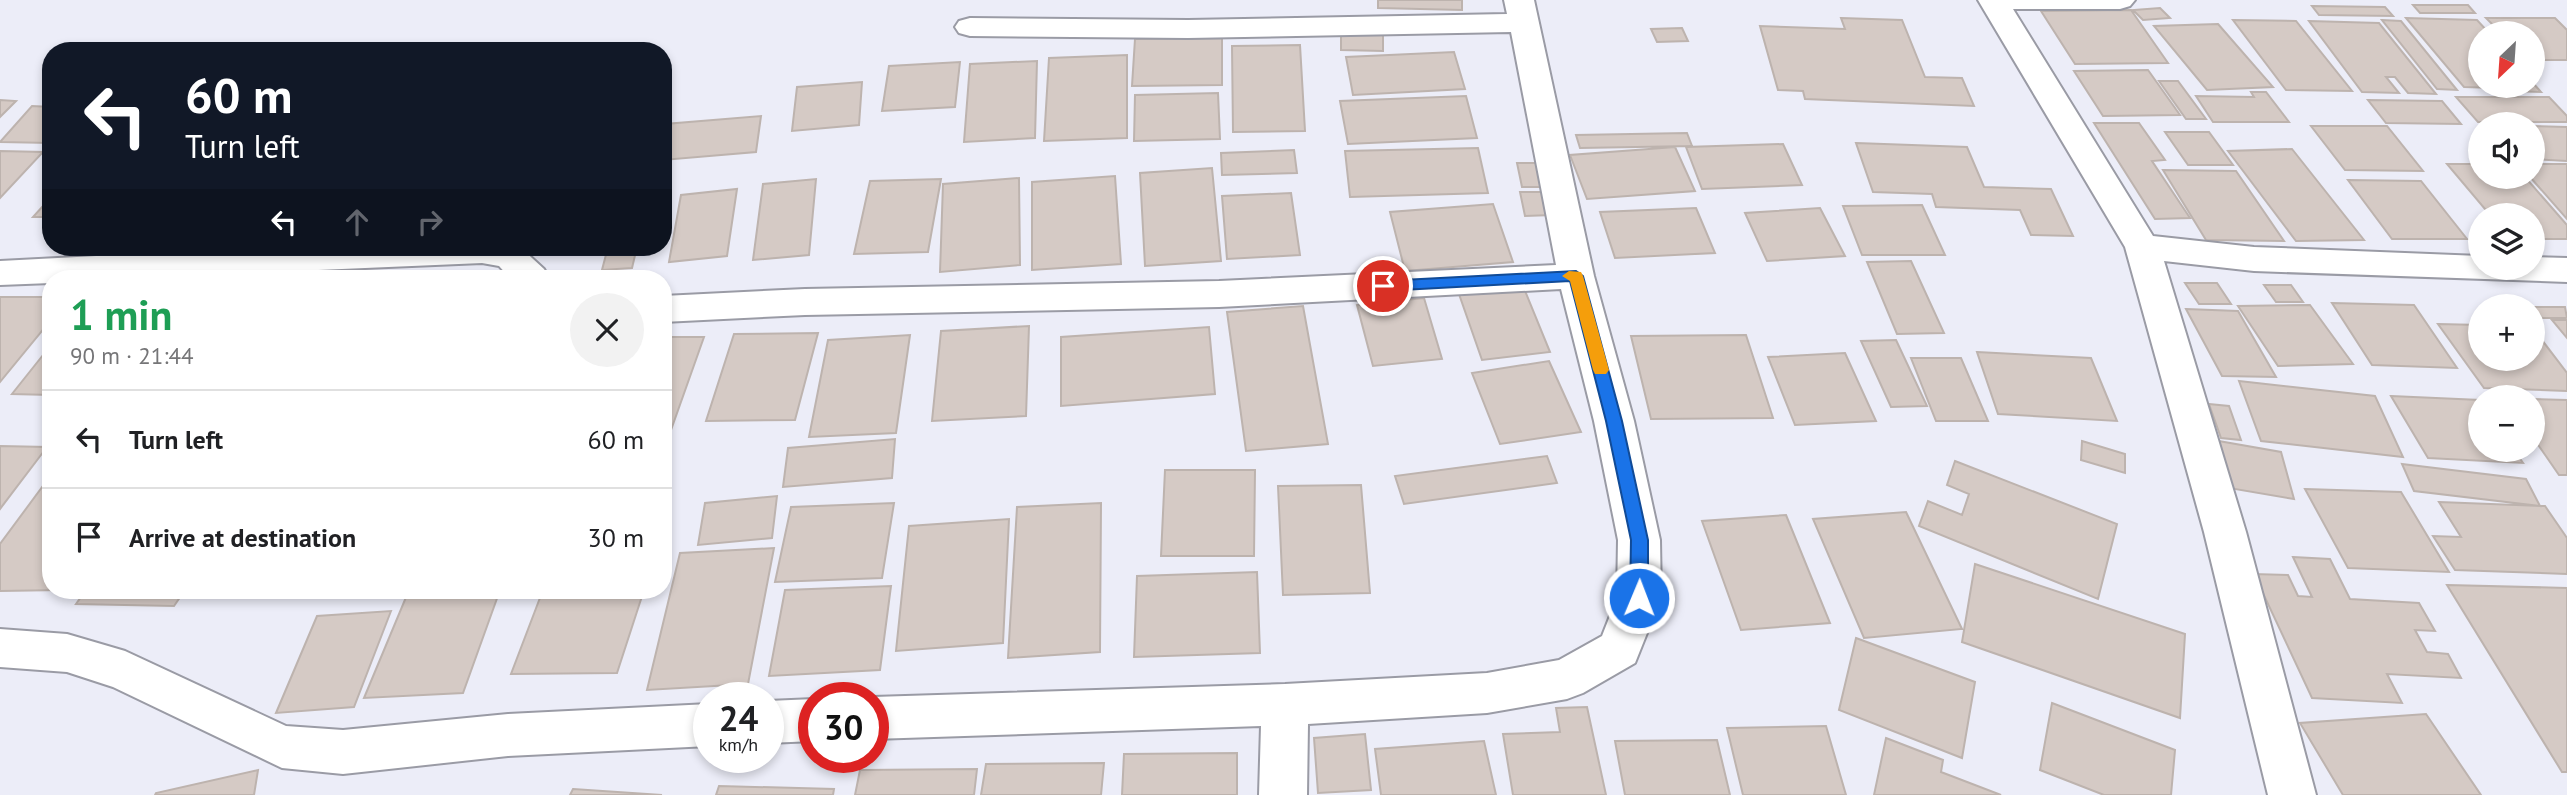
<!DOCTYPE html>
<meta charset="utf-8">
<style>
:root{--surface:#fff;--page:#f2f2f2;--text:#202124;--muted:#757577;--line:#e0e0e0}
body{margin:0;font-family:"PT Sans",sans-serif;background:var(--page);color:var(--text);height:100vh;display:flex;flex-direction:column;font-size:26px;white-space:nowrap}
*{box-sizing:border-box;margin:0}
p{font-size:23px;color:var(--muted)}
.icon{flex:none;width:38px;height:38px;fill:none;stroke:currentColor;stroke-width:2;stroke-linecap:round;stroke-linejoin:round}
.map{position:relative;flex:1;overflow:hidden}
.details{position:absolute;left:42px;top:270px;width:630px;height:329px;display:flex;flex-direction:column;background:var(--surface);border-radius:28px;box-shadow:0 4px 10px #0003}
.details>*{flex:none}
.top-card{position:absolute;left:42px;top:42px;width:630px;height:214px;border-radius:28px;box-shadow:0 4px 10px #0003;background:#111827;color:#fff;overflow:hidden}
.needle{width:46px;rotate:205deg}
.fabs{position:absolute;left:2468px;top:21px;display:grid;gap:14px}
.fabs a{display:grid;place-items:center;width:77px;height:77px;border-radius:50%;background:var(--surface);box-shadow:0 4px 10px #0003;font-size:35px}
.speed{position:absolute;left:693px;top:682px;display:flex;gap:14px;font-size:35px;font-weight:700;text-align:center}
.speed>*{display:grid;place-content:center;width:91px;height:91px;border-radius:50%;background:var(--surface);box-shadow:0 4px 10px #0003;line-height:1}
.speed small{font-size:18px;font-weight:400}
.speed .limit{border:10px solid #d22;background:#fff;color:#111}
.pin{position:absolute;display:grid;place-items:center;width:60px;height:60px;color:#fff;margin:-30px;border:4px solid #fff;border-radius:50%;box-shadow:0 2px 7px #0007}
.me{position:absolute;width:77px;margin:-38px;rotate:1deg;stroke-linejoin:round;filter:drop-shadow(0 0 5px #0008)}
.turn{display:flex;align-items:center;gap:24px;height:147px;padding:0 28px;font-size:32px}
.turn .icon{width:91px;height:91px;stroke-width:2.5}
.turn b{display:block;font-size:49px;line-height:60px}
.lanes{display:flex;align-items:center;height:66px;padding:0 28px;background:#0003;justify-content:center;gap:35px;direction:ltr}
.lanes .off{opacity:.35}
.round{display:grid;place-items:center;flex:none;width:74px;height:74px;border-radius:37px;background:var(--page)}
.headline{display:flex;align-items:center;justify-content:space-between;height:119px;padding:0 28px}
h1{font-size:42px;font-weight:800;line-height:52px;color:#1e9e55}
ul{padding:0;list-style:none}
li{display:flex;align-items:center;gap:21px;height:98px;padding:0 28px;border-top:2px solid var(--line)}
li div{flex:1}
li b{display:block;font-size:26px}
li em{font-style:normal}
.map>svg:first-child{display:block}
.building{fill:#d5cac5;stroke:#bdb3ae;stroke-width:2}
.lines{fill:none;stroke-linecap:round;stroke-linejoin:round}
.street-casing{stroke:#9a9ba5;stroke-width:4}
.street{fill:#fff;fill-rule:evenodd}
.route{fill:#1a73e8;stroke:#114b97;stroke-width:2}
.slow{fill:#f59e0b}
</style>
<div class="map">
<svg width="2567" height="795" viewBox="0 0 2567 795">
<rect width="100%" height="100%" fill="#ecedf8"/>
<path class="building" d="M1378,0H1462V10L1378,8Z
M2413,5H2468L2475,13H2420Z
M2312,6L2385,7L2393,16L2319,15Z
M2160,8L2170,18L2143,20L2133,10Z
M2131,10L2168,63L2075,64L2041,11Z
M1841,18L1902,20L1925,77L1962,78L1974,106L1805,99L1803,91L1778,90L1760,26L1845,29Z
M2406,18L2477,20L2489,33H2480V86H2493L2495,88L2464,87Z
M2486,18H2555L2567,30V60H2532V33H2501Z
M2233,20L2296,21L2352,91L2286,90Z
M2382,20L2401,21L2457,90L2437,89Z
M2309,21L2379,23L2436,94L2408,93L2395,77H2386L2399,93L2362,92Z
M2218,24L2273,87L2207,90L2154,26Z
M1682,28L1688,41L1657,42L1651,29Z
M1341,34H1383V51L1341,50Z
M1222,38V85L1132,86L1135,39Z
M1300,45L1305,131L1233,132L1232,46Z
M1454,52L1465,89L1353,95L1346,57Z
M1127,55V138L1044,141L1049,58Z
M1037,61L1035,138L964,142L970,64Z
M960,62L955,107L882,111L889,66Z
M2148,70L2180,115L2103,116L2074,71Z
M2159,81H2178L2206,119H2186Z
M862,82L859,125L792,131L797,87Z
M2532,82L2541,92L2509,91L2505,86H2532Z
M2251,92H2266L2289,122H2213L2196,96L2254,97Z
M1218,93L1220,139L1134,141L1135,95Z
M1466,96L1477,138L1348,144L1340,101Z
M2456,97H2549L2567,116V122H2478Z
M0,100L16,101L0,117Z
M2368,100L2442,101L2461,124L2386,123Z
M32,106L51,107V143L0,142Z
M761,116L756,152L663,160L665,124Z
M2094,123H2139L2165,160L2152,161L2190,218L2155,219Z
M2311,126H2387L2423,171L2345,170Z
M2532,126L2567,127V161L2532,159Z
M2165,132H2209L2233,165H2188Z
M1687,133L1692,146L1580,148L1576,135Z
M1856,143L1967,147L1984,187L2051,189L2073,236L2031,235L2020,210L1936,207L1932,194L1873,192Z
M1783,144L1802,185L1702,189L1686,147Z
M1675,147L1695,191L1587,199L1570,155Z
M1478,148L1488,193L1350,197L1345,151Z
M2292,149L2364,240L2296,241L2228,151Z
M1294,150L1297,173L1222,175L1221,153Z
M0,151L43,152L0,198Z
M1517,163H1541L1546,187H1522Z
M2447,164H2480V177H2525L2567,225V239H2532V215H2490Z
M2532,164H2567V219L2530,177H2532Z
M1212,168L1221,261L1145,266L1140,173Z
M2163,170L2236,171L2284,241L2206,240Z
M1115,176L1121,264L1032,270V182Z
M1019,178L1020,265L940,272L943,184Z
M816,179L809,255L753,260L763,184Z
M941,179L928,252L854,254L870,181Z
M2348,180L2421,181L2467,239H2392Z
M737,189L727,256L669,262L681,195Z
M1520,192H1546L1552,215L1525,216Z
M1291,193L1300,255L1227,259L1222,196Z
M51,197V217H33Z
M1493,204L1513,262L1405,271L1390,212Z
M1922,205L1945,255H1862L1843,206Z
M1696,208L1715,253L1615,258L1600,212Z
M1820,208L1845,256L1767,261L1745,213Z
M608,247H637L632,268L602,270Z
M1911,261L1944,333L1897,334L1867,262Z
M397,271H481L477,278H392Z
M2185,283H2217L2231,304H2199Z
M2264,285H2291L2303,302H2276Z
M1523,286L1550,352L1482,360L1459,294Z
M0,297H51V320L0,382Z
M1424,298L1442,359L1373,366L1357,305Z
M2332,303L2414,305L2457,368L2372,365Z
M2310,305L2353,364L2278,366L2238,306Z
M1303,306L1328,444L1246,451L1227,312Z
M2533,307H2565L2567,318H2542Z
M2186,309L2238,311L2276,377L2222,376Z
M2552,320H2567V338Z
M2438,324L2480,325V359H2532V327L2567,373V391L2484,388Z
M1029,326L1026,416L932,421L941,331Z
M1209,327L1215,394L1061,406V337Z
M818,333L795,420L706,421L734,334Z
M910,335L896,433L809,437L828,340Z
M1746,335L1773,418L1651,419L1631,336Z
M663,337H704L671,430H663Z
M1896,340L1927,406L1891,407L1861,341Z
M51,345V395L12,394Z
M1977,352L2091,358L2117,421L1998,414Z
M1845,353L1876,421L1795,425L1768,357Z
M1911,358H1961L1988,421H1936Z
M1549,361L1581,432L1500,444L1472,373Z
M2239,381L2375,396L2403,457L2261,441Z
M2391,396L2480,400V450H2514L2523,463L2428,458Z
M2532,399L2567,400V475H2559L2532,436Z
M2209,404L2229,406L2241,440L2221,438Z
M895,439L892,478L783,487L788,448Z
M2213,440L2281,452L2294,499L2223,487Z
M2082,441L2125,454V473L2081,460Z
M0,446L47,447L0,509Z
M1547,456L1557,483L1404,504L1395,476Z
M1955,461L2117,524L2098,599L1919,526L1928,501L1962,515L1969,494L1947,485Z
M2402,464L2526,479L2540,506L2414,491Z
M1165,470H1255L1254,556H1161Z
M51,475V590H62L0,591V544Z
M1361,485L1370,593L1283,595L1278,486Z
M2305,489L2401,492L2449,572L2348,568Z
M777,496L772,538L698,545L705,503Z
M2439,502L2545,506L2567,538V574L2455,570L2433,536L2461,537Z
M894,503L882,578L775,582L791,507Z
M1101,503L1100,652L1008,658L1017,507Z
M1906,512L1962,629L1864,638L1813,519Z
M1786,515L1830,623L1741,630L1702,521Z
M1009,519L1003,643L896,651L909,526Z
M774,548L748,684L647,690L680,553Z
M2293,557L2330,559L2350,599L2419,603L2435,631L2415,630L2427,652L2448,654L2461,678L2387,674L2402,703L2312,698L2254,574L2288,575L2298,596L2312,597Z
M1975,564L2185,634L2180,718L1962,642Z
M1257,572L1260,653L1134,657L1137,576Z
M2447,585L2567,588V772H2562Z
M891,586L880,670L769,676L785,590Z
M86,590H185L174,606L76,604Z
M409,590H500L463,693L364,698Z
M543,590H644L617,673L511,674Z
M391,611L354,707L276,713L317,616Z
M1856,638L1975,682L1962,758L1839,710Z
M2052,703L2175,750L2171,795H2104L2040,770Z
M1587,707L1606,795H1513L1503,734L1560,732L1556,708Z
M2426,714L2481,795H2343L2300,723Z
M1826,726L1846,795H1743L1727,728Z
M1365,734L1371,790L1318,793L1314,738Z
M1886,738L1943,760L1941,772L2001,795H1874Z
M1717,740L1730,795H1625L1615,741Z
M1484,741L1496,795H1381L1375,749Z
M1237,753V795H1122L1124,754Z
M1104,763L1101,795H981L986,764Z
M977,769L974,795H855L860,770Z
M258,770L254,795H155L156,793Z
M719,786L834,789L833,795H716Z
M573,789L662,795H570Z"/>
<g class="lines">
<g class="street-casing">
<path id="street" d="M1504,0H1534L1594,276L1634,421L1660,540L1661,598L1635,663L1583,693L1567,699L1487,713L1308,724L1307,795H1259L1261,726L873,739V698H870L873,697L1285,684L1487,673L1559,660L1602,636L1617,598L1618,540L1594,421L1561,289L1219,307L805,315L663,322V296L805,289L1219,281L1556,265L1511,32L1188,38L970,36L959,33L955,27L959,21L970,18L1188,20L1507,14Z
M1978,0H2135L2130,6L2120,9H2013L2153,236L2254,247L2480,256V268H2532V257L2567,258V282L2254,271L2164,261L2246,532L2316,795H2268L2204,532L2125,247Z
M269,247H520L544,269L549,278H510L499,266L482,263L134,278H51V283L0,285V261Z
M0,629L67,634L125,651L286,726L343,730L508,714L709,704V746L508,756L343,774L282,768L113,687L67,672L0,667Z
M814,699V741L768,743V701Z"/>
</g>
<use href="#street" class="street"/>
</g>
<path class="route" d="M1576,271L1583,276L1622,421L1648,540V598L1645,603L1639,605L1632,603L1630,598L1631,540L1606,421L1570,281L1383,291L1376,286L1383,281Z"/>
<path class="slow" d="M1569,271L1581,272L1583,276L1609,370L1606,374H1595L1593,370L1570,281L1562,276Z"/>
</svg>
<div class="fabs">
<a><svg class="needle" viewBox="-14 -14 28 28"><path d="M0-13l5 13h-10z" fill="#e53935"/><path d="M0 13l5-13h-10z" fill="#757577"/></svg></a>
<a><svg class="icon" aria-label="sound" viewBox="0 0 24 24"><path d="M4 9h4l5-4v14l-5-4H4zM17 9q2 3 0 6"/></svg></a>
<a><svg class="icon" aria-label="layers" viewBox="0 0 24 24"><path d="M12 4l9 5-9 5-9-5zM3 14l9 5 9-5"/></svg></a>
<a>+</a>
<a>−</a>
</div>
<div class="speed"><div>24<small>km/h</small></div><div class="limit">30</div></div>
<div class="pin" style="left:1383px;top:286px;background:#d93025"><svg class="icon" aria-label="arrive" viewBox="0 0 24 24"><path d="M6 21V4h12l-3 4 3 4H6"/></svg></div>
<svg class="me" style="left:1639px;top:598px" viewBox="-20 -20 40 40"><circle r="17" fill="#1a73e8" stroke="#fff" stroke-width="3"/><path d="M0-11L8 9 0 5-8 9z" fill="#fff"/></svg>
<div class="top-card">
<div class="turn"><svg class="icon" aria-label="left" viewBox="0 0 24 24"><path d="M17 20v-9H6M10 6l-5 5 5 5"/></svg><div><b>60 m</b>Turn left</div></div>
<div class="lanes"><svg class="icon" aria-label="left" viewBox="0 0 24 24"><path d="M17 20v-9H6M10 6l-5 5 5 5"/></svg><svg class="icon off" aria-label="ahead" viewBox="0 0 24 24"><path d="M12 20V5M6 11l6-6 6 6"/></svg><svg class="icon off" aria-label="right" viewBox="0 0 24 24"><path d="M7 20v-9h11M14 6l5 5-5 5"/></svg></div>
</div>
<section class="details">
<div class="headline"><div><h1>1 min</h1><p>90 m · 21:44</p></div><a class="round"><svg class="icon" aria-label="close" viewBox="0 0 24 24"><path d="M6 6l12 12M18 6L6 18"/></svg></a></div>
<ul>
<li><svg class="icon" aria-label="left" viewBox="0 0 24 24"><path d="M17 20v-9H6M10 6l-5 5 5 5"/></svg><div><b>Turn left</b></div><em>60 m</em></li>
<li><svg class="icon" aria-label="arrive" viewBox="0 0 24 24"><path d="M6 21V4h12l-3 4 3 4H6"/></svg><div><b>Arrive at destination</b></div><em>30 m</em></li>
</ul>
</section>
</div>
